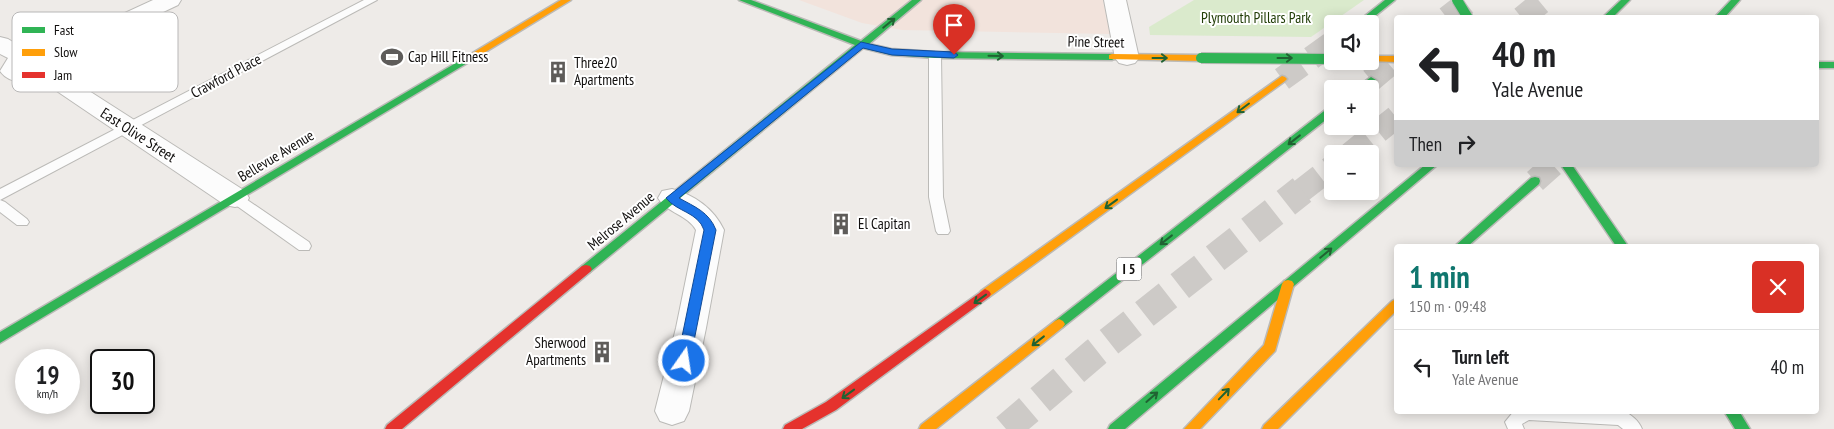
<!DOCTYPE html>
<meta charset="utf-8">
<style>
:root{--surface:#fff;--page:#f6f6f6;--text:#202124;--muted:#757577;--line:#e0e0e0;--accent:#0f766e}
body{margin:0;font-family:"PT Sans Narrow",sans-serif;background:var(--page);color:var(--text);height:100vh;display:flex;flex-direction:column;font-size:19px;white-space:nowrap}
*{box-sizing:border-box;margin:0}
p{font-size:16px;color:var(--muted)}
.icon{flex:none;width:28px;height:28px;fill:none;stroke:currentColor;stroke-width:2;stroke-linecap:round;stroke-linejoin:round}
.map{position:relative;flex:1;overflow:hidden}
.panel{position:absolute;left:1394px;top:244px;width:425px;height:170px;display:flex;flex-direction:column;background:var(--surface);border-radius:5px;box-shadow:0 2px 12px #0003}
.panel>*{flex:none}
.top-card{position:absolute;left:1394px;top:15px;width:425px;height:152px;border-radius:5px;box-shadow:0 2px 12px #0003;background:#fff;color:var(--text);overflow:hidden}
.tools{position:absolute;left:1324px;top:15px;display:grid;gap:10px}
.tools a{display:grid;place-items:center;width:55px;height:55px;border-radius:5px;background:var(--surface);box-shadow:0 2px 12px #0003;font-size:25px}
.speed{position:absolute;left:15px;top:349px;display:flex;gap:10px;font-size:25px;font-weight:700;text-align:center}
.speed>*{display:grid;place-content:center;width:65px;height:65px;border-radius:50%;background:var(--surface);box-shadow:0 2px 12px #0003;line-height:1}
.speed small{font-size:12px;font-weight:400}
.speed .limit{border:2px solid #111;border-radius:8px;background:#fff;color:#111}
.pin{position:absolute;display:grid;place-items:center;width:42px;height:42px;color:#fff;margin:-51px -21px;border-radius:50% 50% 50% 0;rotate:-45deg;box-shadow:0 0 5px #0007}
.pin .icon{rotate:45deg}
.me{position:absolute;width:55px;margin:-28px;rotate:13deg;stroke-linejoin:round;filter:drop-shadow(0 0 4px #0008)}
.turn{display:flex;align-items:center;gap:18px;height:105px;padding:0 15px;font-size:22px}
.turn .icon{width:65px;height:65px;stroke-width:2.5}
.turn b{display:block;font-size:35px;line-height:42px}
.then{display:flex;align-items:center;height:48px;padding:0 15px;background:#0003;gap:10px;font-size:19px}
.round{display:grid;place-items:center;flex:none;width:52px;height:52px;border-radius:5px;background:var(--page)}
.head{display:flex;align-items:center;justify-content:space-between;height:85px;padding:0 15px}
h1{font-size:30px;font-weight:700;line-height:38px;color:var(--accent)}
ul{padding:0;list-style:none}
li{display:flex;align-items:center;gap:15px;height:75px;padding:0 15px;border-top:1px solid var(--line)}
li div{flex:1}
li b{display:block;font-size:19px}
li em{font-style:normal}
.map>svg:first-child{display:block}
.commercial{fill:#f2e3dc}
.green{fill:#daeacc}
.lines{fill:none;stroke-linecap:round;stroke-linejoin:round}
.highway-tunnel-far1{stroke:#cdcac7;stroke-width:24;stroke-dasharray:24 12;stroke-linecap:butt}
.highway-tunnel{stroke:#cdcac7;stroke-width:30;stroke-dasharray:30 15;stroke-linecap:butt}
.lane-casing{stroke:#bbbab7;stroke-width:2}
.street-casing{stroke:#bbbab7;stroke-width:2}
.fast-casing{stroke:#bbbab7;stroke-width:3}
.slow-casing{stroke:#bbbab7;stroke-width:3}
.jam-casing{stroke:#bbbab7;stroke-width:3}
.lane{fill:#fcfcfc;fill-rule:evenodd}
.street{fill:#fcfcfc;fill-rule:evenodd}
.fast{fill:#30b455;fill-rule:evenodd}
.slow{fill:#ff9f0a;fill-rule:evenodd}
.jam{fill:#e5322d;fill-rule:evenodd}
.fast-bridge-casing{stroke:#bbbab7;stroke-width:12;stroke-linecap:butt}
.fast-bridge{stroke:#30b455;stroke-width:10}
.oneway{stroke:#206232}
.route{fill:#1a73e8;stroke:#114b97}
.labels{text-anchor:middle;stroke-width:4;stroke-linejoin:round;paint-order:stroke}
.shield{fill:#fff;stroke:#585756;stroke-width:1}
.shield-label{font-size:14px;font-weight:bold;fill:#110f0e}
.park-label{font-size:15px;fill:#213d07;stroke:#fff}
.street-label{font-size:15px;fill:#110f0e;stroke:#fff}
.poi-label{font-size:15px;fill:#110f0e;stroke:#fff;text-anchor:start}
.key{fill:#fff;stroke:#b8b7b7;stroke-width:1}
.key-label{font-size:14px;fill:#110f0e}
</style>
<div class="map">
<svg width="1834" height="429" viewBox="0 0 1834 429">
<rect width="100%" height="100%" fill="#eeebe8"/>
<path class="commercial" d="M799,0H1103L1110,34L902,30L862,23Z"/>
<path class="green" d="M1194,0H1364L1311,37L1150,35L1149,27Z"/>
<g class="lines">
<path class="highway-tunnel-far1" d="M1447,18L1470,0
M1522,18L1544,0
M1282,79L1332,43
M1371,80L1396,59
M1350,154L1396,117
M1535,181L1553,165
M1301,191L1332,167"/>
<path class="highway-tunnel" d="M1006,429L1096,352L1302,190"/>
<g class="lane-casing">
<path id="lane" d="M364,0H377L0,200V189Z
M935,52L941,55L943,197L950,231L948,234H938L936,231L929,197V55Z
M235,193L240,195L309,242L311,246L309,250H299L230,201L228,198L230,195Z
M0,200L5,202L27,219L29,222L27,225H17L0,212Z
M1514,411H1623C1631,414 1639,421 1642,429H1623L1618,425L1529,420L1522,424L1524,429H1508L1505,422Z"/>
</g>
<g class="street-casing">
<path id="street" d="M153,0H181L178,5L66,58L67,60L58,71L245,191L249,198L245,205L235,207L225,205L39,79C25,83 9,84 0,71L8,58L0,54V37L8,39L26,50L42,47H51ZM42,60L32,66L25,68L35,62Z
M1104,0H1126L1139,58L1135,63L1127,65L1119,63L1115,58Z
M672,189C695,195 714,209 724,230L706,328L689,411L684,421L672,425L660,421L655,411L676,328L696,230C688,215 667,213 658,198L662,191Z"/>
</g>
<g class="fast-casing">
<path id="fast" d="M739,0H751L861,41L912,0H921L869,44L891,49L935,52L1112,54L1117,57L1112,60L935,58L891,55L863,48L590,272H582L580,269L582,266L855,45Z
M1385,0H1395L1365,24H1355Z
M1621,0H1630L1612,18H1602Z
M1731,0H1740L1724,18H1714Z
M466,57L469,58V62L0,343V332Z
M1816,62H1834V68H1816Z
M1371,77L1376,80L1366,89H1355Z
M1332,107V115L1063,327L1059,329L1055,327L1053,324L1055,321L1328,108Z
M1425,165H1437L1125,429H1108L1110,425Z
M1561,165H1572L1628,246H1616Z
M1535,177L1539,178L1540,181L1539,184L1468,246H1455L1531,178Z
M1724,411H1739L1750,429H1735Z"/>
</g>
<g class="slow-casing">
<path id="slow" d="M561,0H571L469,62H463L461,60Z
M1112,54L1201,55L1206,58L1201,61L1109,59V55Z
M1370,56H1396V62L1368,61H1370Z
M1282,76L1285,77L1287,79L1285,81L989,297H981L979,294L981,291Z
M1288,280L1292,281L1294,284L1275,351L1200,429H1184L1264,345L1282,284L1284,281Z
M1396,299V311L1278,429H1262L1264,425L1392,301Z
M1059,319L1063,321L1065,324L1063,327L936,429H919L921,425L1055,321Z"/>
</g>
<g class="jam-casing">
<path id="jam" d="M586,265L590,266L592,269L590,272L402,429H385L387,425L582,266Z
M985,289L989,291L991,294L989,297L836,410L802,429H783L785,425L826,402Z"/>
</g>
<use href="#lane" class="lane"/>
<use href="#street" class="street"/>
<use href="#fast" class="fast"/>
<use href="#slow" class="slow"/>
<use href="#jam" class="jam"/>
<g class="fast-bridge-casing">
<path id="fast-bridge" d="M1457,0L1468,18
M1201,58L1332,59"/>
</g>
<use href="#fast-bridge" class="fast-bridge"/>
</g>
<defs><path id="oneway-shaft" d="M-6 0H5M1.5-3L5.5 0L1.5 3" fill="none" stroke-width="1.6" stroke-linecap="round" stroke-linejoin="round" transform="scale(1.25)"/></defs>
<g class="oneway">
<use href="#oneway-shaft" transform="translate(889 23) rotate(-39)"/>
<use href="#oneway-shaft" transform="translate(996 56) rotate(1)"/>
<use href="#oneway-shaft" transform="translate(1160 58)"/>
<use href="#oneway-shaft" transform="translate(1285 58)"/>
<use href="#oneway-shaft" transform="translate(1243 108) rotate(143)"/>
<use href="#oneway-shaft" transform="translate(1294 140) rotate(142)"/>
<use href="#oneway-shaft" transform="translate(1111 204) rotate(144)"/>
<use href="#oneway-shaft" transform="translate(1166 240) rotate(142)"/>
<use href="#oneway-shaft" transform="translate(1326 253) rotate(-40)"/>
<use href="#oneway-shaft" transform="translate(980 299) rotate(144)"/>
<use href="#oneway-shaft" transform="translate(1038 341) rotate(142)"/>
<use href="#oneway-shaft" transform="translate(848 394) rotate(144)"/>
<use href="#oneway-shaft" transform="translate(1224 394) rotate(-46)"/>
<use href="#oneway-shaft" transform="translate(1152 397) rotate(-41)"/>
</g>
<path class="route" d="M861,42L892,49L954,52L958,55L954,58L892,55L863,48L679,198C695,207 709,212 716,230L690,361L688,365L684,366L679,365L677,361L704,230C698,212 677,212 666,198Z"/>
<defs>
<g id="stadium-bare" transform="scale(1.725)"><path d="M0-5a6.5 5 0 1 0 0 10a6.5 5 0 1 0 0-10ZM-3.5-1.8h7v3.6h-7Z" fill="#5e5c5a" stroke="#fff" stroke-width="2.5" paint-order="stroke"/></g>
<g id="building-bare" transform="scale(1.725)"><path d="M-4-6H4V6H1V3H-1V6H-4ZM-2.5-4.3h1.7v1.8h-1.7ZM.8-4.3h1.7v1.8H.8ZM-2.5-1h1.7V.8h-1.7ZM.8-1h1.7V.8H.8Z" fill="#5e5c5a" stroke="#fff" stroke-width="2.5" paint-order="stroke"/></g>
</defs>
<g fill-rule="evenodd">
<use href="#stadium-bare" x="392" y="57"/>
<use href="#building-bare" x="558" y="72"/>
<use href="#building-bare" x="841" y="224"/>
<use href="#building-bare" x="602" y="352"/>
</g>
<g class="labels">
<rect class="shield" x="1116.5" y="257.5" width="25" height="23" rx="4"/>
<g class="shield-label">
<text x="1129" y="274">I 5</text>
</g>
<g class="park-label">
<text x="1256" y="23">Plymouth Pillars Park</text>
</g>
<g class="street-label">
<text transform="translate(1096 42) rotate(1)" y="5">Pine Street</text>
<text transform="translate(226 76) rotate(-28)" y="5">Crawford Place</text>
<text transform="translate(138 135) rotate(33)" y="5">East Olive Street</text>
<text transform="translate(276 156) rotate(-31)" y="5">Bellevue Avenue</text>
<text transform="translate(621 221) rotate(-40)" y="5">Melrose Avenue</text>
</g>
<g class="poi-label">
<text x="408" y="62">Cap Hill Fitness</text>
<text x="574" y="68">Three20<tspan x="574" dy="17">Apartments</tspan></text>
<text x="858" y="229">El Capitan</text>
<text x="586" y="348" text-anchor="end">Sherwood<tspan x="586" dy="17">Apartments</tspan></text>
</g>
</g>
<rect x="12" y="12" width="166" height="80" rx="8" class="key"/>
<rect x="22" y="27" width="23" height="6" fill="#30b455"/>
<rect x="22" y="49" width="23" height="7" fill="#ff9f0a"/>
<rect x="22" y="72" width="23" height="6" fill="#e5322d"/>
<g class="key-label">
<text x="54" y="35">Fast</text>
<text x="54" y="57">Slow</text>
<text x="54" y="80">Jam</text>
</g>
</svg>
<div class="tools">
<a><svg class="icon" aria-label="sound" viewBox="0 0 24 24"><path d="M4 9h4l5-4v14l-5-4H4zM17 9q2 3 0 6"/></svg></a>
<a>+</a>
<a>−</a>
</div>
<div class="speed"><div>19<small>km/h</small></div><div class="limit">30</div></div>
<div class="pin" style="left:954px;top:55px;background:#d93025"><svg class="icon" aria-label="arrive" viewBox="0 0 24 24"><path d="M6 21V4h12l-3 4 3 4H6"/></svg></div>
<svg class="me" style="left:684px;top:361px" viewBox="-20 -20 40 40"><circle r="17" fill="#1a73e8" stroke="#fff" stroke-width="3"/><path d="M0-11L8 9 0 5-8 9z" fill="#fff"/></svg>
<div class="top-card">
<div class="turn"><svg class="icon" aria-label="left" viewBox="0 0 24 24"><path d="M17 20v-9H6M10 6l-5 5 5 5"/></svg><div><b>40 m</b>Yale Avenue</div></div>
<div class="then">Then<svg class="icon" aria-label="right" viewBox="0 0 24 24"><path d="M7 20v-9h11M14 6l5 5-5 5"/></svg></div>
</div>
<section class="panel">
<div class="head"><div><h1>1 min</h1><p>150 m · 09:48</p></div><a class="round" style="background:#d93025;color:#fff"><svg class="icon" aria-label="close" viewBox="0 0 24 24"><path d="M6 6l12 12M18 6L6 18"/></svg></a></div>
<ul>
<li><svg class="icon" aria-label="left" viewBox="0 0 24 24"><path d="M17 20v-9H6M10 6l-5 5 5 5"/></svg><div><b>Turn left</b><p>Yale Avenue</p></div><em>40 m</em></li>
</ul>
</section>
</div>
